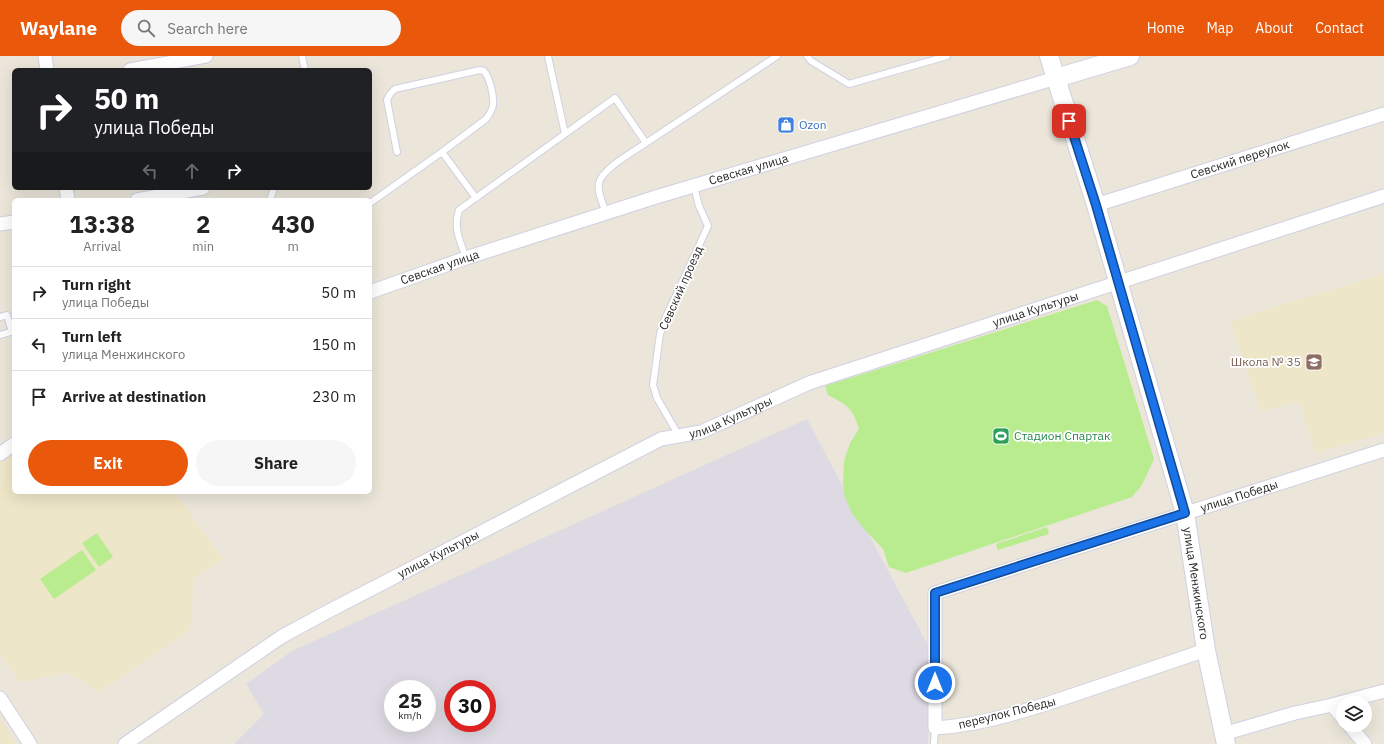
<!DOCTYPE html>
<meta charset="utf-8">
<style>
:root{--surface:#fff;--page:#f6f6f6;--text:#222;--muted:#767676;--line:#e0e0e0;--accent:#ea580c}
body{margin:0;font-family:"IBM Plex Sans",sans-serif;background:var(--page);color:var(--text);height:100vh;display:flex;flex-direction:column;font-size:15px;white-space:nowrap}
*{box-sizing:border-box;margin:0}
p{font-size:13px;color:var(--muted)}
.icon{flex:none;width:22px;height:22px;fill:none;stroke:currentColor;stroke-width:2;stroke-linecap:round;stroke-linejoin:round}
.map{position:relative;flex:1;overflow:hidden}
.details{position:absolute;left:12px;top:142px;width:360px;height:296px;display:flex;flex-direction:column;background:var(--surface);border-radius:6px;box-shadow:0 4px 16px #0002}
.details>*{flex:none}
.top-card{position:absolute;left:12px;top:12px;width:360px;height:122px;border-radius:6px;box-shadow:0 4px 16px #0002;background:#202124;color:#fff;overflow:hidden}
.controls{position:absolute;left:1336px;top:640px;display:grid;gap:8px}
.controls a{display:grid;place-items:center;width:36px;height:36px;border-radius:50%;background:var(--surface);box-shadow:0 4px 16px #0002;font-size:20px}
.speed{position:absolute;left:384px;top:624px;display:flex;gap:8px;font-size:20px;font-weight:700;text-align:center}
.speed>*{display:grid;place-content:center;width:52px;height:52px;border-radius:50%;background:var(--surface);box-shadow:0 4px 16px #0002;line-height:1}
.speed small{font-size:10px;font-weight:400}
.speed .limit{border:6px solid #d22;background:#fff;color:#111}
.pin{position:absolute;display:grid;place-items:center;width:34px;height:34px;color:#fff;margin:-17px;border-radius:8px;box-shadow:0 2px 6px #0006}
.me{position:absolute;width:44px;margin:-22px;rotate:0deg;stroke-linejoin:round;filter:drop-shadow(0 0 3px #0008)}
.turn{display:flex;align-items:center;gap:14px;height:84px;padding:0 16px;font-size:18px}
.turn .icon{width:52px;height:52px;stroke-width:2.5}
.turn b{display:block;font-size:28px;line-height:34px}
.lanes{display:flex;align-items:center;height:38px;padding:0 16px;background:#0003;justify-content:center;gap:20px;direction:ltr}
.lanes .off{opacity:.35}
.eta{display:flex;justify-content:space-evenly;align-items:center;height:68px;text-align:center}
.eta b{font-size:24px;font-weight:700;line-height:28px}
.action{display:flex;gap:8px;margin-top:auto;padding:8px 16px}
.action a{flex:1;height:46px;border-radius:24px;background:var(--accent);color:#fff;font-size:16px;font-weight:700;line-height:46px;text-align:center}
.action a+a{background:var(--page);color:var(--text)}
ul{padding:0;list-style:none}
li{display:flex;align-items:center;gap:12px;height:52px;padding:0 16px;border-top:1px solid var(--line)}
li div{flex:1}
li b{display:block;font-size:15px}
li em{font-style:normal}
header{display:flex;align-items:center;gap:24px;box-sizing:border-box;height:56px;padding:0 20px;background:var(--accent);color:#fff}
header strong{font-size:19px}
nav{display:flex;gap:22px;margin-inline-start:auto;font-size:14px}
.search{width:280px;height:36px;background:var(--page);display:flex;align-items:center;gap:10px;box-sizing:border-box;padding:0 14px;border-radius:22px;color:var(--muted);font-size:15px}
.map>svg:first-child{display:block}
.industrial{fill:#dedae3;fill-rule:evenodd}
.education{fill:#eee6c8}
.pitch{fill:#b9ec8f}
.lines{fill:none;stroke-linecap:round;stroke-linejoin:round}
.lane-casing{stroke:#cfd0e2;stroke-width:8}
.street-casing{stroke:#cfd0e2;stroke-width:15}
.secondary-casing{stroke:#cfd0e2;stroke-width:20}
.lane{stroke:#fff;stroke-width:6}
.street{stroke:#fff;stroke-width:13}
.secondary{stroke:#fff;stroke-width:18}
.route-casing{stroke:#114b97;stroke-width:10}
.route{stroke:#1a73e8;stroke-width:7}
.labels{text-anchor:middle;stroke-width:3.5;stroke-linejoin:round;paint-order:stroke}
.shop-label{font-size:12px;fill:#366cbe;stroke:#fff;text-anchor:start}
.street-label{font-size:12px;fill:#282828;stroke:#fff}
.education-label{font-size:12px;fill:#785e54;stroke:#fff;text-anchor:end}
.leisure-label{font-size:12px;fill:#27864d;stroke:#fff;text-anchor:start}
</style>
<header>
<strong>Waylane</strong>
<div class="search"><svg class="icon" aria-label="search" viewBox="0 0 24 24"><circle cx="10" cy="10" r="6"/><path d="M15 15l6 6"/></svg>Search here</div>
<nav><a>Home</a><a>Map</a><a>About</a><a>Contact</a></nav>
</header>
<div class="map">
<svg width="1384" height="688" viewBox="0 0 1384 688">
<rect width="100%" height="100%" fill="#ebe6d9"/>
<path class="industrial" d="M807,363L931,595L928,688H234L264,658L246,628L292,595ZM393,633H427V667H393ZM453,633H487V667H453Z"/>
<path class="education" d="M1384,218V377L1316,397L1299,346L1261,355L1231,266L1248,259Z
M14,395V436H174L223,503L194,522L190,574L99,636L68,617L19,626L0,597V405Z
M0,664L16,688H0Z"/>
<path class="pitch" d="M1097,244L1107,250L1154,403L1142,429L1132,441L906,517L889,511L883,493L865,474L853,459L845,442L843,428L844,405L850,387L859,373C853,352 847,349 828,339L825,330Z
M1047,471L1049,478L998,494L996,488Z
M97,477L113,501L99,511L82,487Z
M82,494L96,514L54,543L40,523Z"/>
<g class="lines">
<g class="lane-casing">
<path id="lane" d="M302,0L305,14
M548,0L565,78
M807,0L811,5L849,28L947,0
M646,87L777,0
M397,96L387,44L390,38L395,33L480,14L484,15C490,23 494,39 493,49C492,54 490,58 486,63L442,96
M270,144L274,132
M370,147L442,96L476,142
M466,202C460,184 453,173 459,154L615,42L646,87C634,95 602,113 599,127C597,136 603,148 606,157
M0,261L7,259L12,276
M0,279L14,275
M679,380L657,342L653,329L660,278L665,263L708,170L699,150L694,130
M934,688L935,672"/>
</g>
<g class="street-casing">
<g id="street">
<path d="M45,0L47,14"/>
<path d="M130,14L206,0"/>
<path d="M66,132L68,144"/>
<path d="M137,144L203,132"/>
<path id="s1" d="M1096,149L1384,58"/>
<path d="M0,168L14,166"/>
<path id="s2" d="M370,236L466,202L656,141L1056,22"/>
<path d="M0,398L14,388"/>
<path id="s3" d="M1206,594C1165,608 1124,622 1082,636C1035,652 985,669 935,672V537L1384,394"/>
<path d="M0,642L30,688"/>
<path d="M1332,649L1343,662"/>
<path d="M1349,669L1365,688"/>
<path d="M1223,678L1295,657L1332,649L1384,635"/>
<path id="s4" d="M125,688L281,581L325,557L661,383L701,376L809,327L1384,140"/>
</g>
</g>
<g class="secondary-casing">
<g id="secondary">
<path id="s5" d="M1049,0L1096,149L1185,457L1206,594L1226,688"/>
<path d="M1056,22L1130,0"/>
</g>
</g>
<use href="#lane" class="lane"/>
<use href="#street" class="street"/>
<use href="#secondary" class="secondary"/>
</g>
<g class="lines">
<g class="route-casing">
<path id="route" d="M935,627V537L1185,457L1096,149L1069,65"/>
</g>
<use href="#route" class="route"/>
</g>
<defs>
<g id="shop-square" transform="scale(0.9)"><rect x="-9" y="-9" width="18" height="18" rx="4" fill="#3f7fe0" stroke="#fff"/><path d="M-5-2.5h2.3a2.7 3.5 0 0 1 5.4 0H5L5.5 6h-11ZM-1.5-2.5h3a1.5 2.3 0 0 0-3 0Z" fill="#fff"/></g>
<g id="school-square" transform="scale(0.9)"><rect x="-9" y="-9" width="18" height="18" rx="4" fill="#8d6e63" stroke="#fff"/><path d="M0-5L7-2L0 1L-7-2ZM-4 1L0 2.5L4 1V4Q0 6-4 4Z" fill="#fff"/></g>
<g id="stadium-square" transform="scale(0.9)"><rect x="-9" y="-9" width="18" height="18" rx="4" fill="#2e9e5b" stroke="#fff"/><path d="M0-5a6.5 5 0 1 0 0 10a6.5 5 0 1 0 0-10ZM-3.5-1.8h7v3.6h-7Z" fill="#fff"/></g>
</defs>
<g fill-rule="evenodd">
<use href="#shop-square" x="786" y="69"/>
<use href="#school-square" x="1314" y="306"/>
<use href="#stadium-square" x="1001" y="380"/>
</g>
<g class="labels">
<g class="shop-label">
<text x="799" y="73">Ozon</text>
</g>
<g class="street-label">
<text dy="4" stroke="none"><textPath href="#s1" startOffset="151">Севский переулок</textPath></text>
<text dy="4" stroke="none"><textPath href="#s2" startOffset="398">Севская улица</textPath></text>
<text dy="4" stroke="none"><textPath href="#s2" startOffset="74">Севская улица</textPath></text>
<text transform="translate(681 232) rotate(-66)" y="4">Севский проезд</text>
<text dy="4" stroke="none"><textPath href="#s4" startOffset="1015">улица Культуры</textPath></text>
<text dy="4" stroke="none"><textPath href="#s4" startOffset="691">улица Культуры</textPath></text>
<text dy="4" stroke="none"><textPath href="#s3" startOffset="737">улица Победы</textPath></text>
<text dy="4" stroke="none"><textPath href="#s4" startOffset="367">улица Культуры</textPath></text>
<text dy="4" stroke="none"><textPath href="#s5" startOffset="548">улица Менжинского</textPath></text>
<text transform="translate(1007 657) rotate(-14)" y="4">переулок Победы</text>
</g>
<g class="education-label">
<text x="1301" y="310">Школа № 35</text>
</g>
<g class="leisure-label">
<text x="1014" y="384">Стадион Спартак</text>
</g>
</g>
</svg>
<div class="controls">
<a><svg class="icon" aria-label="layers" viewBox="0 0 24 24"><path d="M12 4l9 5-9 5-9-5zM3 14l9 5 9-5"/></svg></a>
</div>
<div class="speed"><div>25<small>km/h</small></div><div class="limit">30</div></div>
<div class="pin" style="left:1069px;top:65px;background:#d93025"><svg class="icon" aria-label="arrive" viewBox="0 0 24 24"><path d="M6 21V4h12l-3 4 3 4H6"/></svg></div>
<svg class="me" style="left:935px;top:627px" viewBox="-20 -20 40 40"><circle r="17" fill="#1a73e8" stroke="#fff" stroke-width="3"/><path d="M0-11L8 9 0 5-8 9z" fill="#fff"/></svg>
<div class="top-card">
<div class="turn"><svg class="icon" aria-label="right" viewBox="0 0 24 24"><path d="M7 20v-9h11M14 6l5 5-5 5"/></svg><div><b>50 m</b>улица Победы</div></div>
<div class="lanes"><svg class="icon off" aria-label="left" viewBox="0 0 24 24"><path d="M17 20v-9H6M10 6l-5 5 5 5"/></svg><svg class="icon off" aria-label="ahead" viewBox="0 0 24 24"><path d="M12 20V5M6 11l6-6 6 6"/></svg><svg class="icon" aria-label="right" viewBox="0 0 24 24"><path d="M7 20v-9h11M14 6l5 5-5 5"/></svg></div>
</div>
<section class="details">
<div class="eta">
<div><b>13:38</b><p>Arrival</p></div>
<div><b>2</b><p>min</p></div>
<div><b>430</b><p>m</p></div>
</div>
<ul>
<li><svg class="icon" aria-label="right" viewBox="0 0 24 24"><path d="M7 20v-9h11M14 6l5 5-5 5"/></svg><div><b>Turn right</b><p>улица Победы</p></div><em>50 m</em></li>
<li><svg class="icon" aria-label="left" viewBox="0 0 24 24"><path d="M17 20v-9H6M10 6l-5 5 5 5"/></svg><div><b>Turn left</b><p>улица Менжинского</p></div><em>150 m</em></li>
<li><svg class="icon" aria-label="arrive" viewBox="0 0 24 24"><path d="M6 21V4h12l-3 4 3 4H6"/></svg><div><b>Arrive at destination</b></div><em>230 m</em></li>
</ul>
<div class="action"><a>Exit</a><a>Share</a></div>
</section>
</div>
